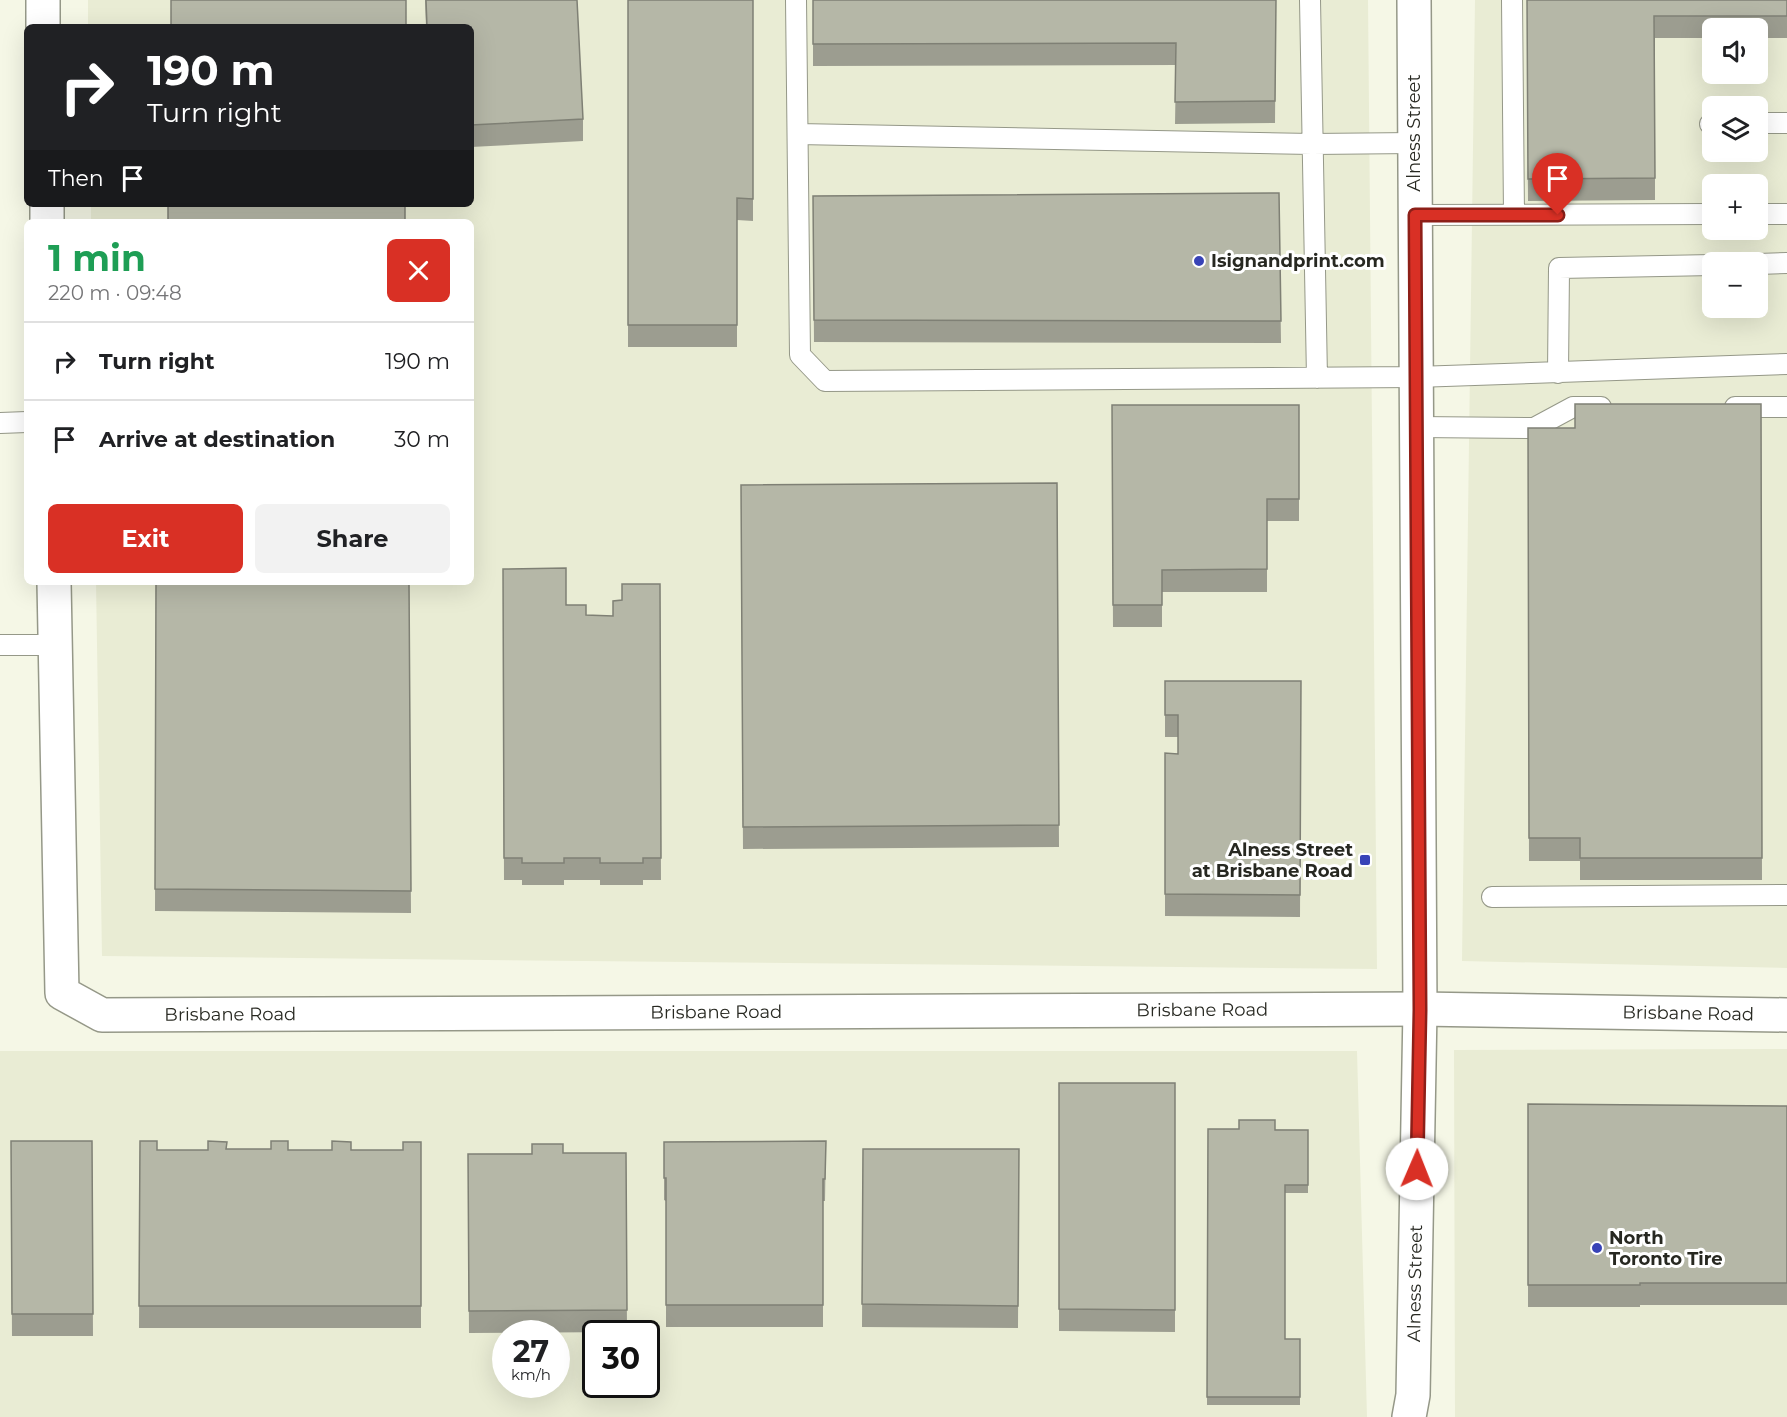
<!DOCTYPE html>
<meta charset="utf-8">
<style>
:root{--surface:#fff;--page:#f2f2f2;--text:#202124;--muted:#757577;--line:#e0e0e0;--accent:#d93025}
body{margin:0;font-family:Montserrat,sans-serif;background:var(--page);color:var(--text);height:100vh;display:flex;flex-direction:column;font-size:22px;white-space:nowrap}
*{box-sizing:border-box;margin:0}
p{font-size:20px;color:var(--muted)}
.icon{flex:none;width:33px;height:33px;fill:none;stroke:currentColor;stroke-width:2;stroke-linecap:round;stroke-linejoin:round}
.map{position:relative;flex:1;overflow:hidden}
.side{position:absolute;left:24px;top:219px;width:450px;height:366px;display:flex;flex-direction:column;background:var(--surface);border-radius:9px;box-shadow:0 6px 24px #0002}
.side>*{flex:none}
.hud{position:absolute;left:24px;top:24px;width:450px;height:183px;border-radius:9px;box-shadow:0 6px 24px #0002;background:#202124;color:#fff;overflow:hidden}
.fabs{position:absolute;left:1702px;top:18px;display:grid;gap:12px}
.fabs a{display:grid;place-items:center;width:66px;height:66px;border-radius:9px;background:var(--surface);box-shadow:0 6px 24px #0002;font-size:30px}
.speed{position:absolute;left:492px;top:1320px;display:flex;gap:12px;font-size:30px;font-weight:700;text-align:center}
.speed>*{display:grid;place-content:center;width:78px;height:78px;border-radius:50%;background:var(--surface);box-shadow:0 6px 24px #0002;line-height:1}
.speed small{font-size:15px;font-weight:400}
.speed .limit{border:3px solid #111;border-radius:9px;background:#fff;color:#111}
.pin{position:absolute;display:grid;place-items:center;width:51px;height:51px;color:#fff;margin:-62px -26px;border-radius:50% 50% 50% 0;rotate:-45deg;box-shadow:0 0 6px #0007}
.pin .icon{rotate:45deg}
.me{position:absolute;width:66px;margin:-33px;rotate:1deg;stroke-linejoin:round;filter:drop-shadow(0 0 4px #0008)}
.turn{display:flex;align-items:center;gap:21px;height:126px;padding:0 24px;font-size:27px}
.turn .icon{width:78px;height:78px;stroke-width:2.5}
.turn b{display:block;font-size:42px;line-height:51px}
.then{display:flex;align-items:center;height:57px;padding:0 24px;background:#0003;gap:12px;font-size:22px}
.round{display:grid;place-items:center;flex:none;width:63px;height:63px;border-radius:9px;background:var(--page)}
.summary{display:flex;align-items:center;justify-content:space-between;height:102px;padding:0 24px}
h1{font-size:36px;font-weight:700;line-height:45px;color:#1e9e55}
.action{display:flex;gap:12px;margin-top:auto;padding:12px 24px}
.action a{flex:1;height:69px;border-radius:9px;background:var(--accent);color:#fff;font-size:24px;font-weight:700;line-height:69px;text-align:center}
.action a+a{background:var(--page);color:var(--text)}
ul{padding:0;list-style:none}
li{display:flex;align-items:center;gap:18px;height:78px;padding:0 24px;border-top:2px solid var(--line)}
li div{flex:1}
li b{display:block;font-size:22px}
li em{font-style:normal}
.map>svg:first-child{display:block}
.built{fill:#e9ecd4;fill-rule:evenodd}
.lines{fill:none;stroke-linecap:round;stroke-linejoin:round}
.service-casing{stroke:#959888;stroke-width:22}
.minor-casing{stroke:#959888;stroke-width:36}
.service{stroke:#fff;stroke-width:20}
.minor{stroke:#fff;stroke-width:33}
.wall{fill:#9c9d90}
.building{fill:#b5b7a7;stroke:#7f8075;stroke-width:1.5}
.route-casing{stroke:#8d1f18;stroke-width:15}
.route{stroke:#d93025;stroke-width:10}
.poi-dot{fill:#3843b7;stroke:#fff;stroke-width:2}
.labels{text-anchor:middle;stroke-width:6;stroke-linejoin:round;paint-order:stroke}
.street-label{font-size:18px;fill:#272821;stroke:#fff}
.poi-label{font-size:18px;font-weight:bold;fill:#272821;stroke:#fff;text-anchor:start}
</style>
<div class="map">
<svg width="1787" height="1417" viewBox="0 0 1787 1417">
<rect width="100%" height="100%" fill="#f5f7e6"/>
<path class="built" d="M88,0H1368L1377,969L102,956L96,582H471V222H91V204H471V27H88Z
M1475,0H1787V968L1462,961ZM1713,28H1758V74H1713ZM1713,106H1758V152H1713ZM1713,184H1758V230H1713ZM1713,262H1758V308H1713Z
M1787,1049V1417H1455L1454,1050Z
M0,1051H1357L1367,1417H0ZM506,1334H556V1384H506ZM596,1334H646V1384H596Z"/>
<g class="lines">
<g class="service-casing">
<path id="service" d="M796,0L800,355L825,381L1416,377L1787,364
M1310,0L1317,378
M1512,0L1514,215
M1758,123H1787
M1710,124H1713
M798,134L1312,144L1414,143
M1758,214H1787
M1415,215L1713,214
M1758,264L1787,263
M1558,373L1559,268L1713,265
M1735,407H1787
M0,423L27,422
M1417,427L1534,428L1573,407H1601
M0,645H55
M1492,897L1787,895"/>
</g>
<g class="minor-casing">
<g id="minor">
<path d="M43,0V27"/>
<path d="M47,204V222"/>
<path id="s1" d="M54,582L62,993L102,1015L1420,1009L1787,1015"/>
<path id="s2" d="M1409,1417L1413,1395L1420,1009L1414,0"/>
</g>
</g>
<use href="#service" class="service"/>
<use href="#minor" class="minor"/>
</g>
<path class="wall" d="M425,0H577L583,119V141L471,147V27H426Z
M628,0H753V221L737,220V347H628Z
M813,0H1276L1275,123L1175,124L1176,65L813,66Z
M1527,0H1787V38H1758V28H1713V38H1655V200L1528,201Z
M1279,193L1281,343L814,342L813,196Z
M1761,404L1762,880H1580V861H1529L1528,428H1575Z
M1112,405H1299V521H1267V592H1162V627H1113Z
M1057,483L1059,847L743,849L741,485Z
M503,569L586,615L613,616L622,600L660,584L661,880H643V885H600V880H564V885H522V880H504Z
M156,582H409L411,913L155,911Z
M1165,681H1301L1300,917L1165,916V753L1178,754V737H1165Z
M1059,1083H1175V1332L1059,1331Z
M1528,1104L1787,1106V1305H1640V1307H1528Z
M1208,1129L1308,1130V1193H1285V1339H1300V1405H1207Z
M11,1141H92L93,1336H12Z
M140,1141L157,1150H403L421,1142V1328H139Z
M826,1141L825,1201H823V1327H666V1201L664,1200V1142Z
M863,1149H1019L1018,1328L862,1327Z
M626,1153L627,1332L469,1333L468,1154Z"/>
<path class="building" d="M171,0H406V27H171Z
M426,0H577L583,119L471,125V27H427Z
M628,0H753V199L737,198V325H628Z
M813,0H1276L1275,101L1175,102L1176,43L813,44Z
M1527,0H1787V16H1654L1655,178L1528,179Z
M1279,193L1281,321L814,320L813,196Z
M168,204H405V222H168Z
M1575,404H1761L1762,858H1580V838H1529L1528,428H1575Z
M1112,405H1299V499H1267V569L1162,570V605H1113Z
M1057,483L1059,825L743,827L741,485Z
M566,568V605H586V615L613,616V601L622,600V584H660L661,858H643V863H600V858H564V863H522V858H504L503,569Z
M156,582H409L411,891L155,889Z
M1165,681H1301L1300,895L1165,894V753L1178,754V715H1165Z
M1059,1083H1175V1310L1059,1309Z
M1528,1104L1787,1106V1283H1640V1285H1528Z
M1239,1120H1275V1130H1308V1185H1285V1339H1300V1397H1207L1208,1129H1239Z
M11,1141H92L93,1314H12Z
M140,1141H157V1150H208V1141L227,1142L226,1149H271V1141H288V1150H332V1141L351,1142V1150H403V1142H421V1306H139Z
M826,1141L825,1179H823V1305H666V1178H664V1142Z
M532,1144H563V1153H626L627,1310L469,1311L468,1154H532Z
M863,1149H1019L1018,1306L862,1304Z"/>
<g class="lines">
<g class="route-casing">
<path id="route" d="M1417,1169L1420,1010L1415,215H1558"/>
</g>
<use href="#route" class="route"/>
</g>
<g class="poi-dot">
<circle cx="1199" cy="261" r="6"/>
<rect x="1359" y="854" width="12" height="12" rx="3"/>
<circle cx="1597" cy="1248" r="6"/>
</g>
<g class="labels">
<g class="street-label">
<text transform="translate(1414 133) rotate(-90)" y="6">Alness Street</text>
<text dy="6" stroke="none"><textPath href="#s1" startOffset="1557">Brisbane Road</textPath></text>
<text dy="6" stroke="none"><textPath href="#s1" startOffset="1071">Brisbane Road</textPath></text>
<text dy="6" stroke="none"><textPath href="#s1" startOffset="585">Brisbane Road</textPath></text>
<text dy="6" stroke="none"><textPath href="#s1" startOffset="2043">Brisbane Road</textPath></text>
<text dy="6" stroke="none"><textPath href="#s2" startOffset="134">Alness Street</textPath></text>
</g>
<g class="poi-label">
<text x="1211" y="267">Isignandprint.com</text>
<text x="1353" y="856" text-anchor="end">Alness Street<tspan x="1353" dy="21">at Brisbane Road</tspan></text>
<text x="1609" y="1244">North<tspan x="1609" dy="21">Toronto Tire</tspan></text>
</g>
</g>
</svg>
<div class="fabs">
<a><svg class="icon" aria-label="sound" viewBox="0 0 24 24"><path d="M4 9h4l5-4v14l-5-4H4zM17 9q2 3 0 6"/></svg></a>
<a><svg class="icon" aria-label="layers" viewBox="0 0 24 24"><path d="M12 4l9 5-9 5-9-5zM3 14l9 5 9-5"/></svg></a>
<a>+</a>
<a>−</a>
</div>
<div class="speed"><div>27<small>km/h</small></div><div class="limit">30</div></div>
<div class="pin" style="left:1558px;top:215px;background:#d93025"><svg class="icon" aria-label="arrive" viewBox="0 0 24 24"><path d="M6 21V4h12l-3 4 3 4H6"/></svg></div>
<svg class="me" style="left:1417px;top:1169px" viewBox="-20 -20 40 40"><circle r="19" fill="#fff"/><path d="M0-13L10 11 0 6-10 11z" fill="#d93025"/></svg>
<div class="hud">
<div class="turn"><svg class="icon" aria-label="right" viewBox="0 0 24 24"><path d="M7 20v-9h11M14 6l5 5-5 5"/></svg><div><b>190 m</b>Turn right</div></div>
<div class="then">Then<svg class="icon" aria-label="arrive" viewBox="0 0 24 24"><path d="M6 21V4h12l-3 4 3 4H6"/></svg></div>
</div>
<section class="side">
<div class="summary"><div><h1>1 min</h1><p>220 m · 09:48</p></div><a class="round" style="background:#d93025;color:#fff"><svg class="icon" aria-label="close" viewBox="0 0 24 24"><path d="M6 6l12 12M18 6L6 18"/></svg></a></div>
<ul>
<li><svg class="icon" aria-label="right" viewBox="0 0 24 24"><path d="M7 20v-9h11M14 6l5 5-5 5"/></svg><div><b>Turn right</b></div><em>190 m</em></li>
<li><svg class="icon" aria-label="arrive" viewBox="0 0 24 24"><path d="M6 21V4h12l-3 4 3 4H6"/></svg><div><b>Arrive at destination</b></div><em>30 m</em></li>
</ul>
<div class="action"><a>Exit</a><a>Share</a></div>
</section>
</div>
